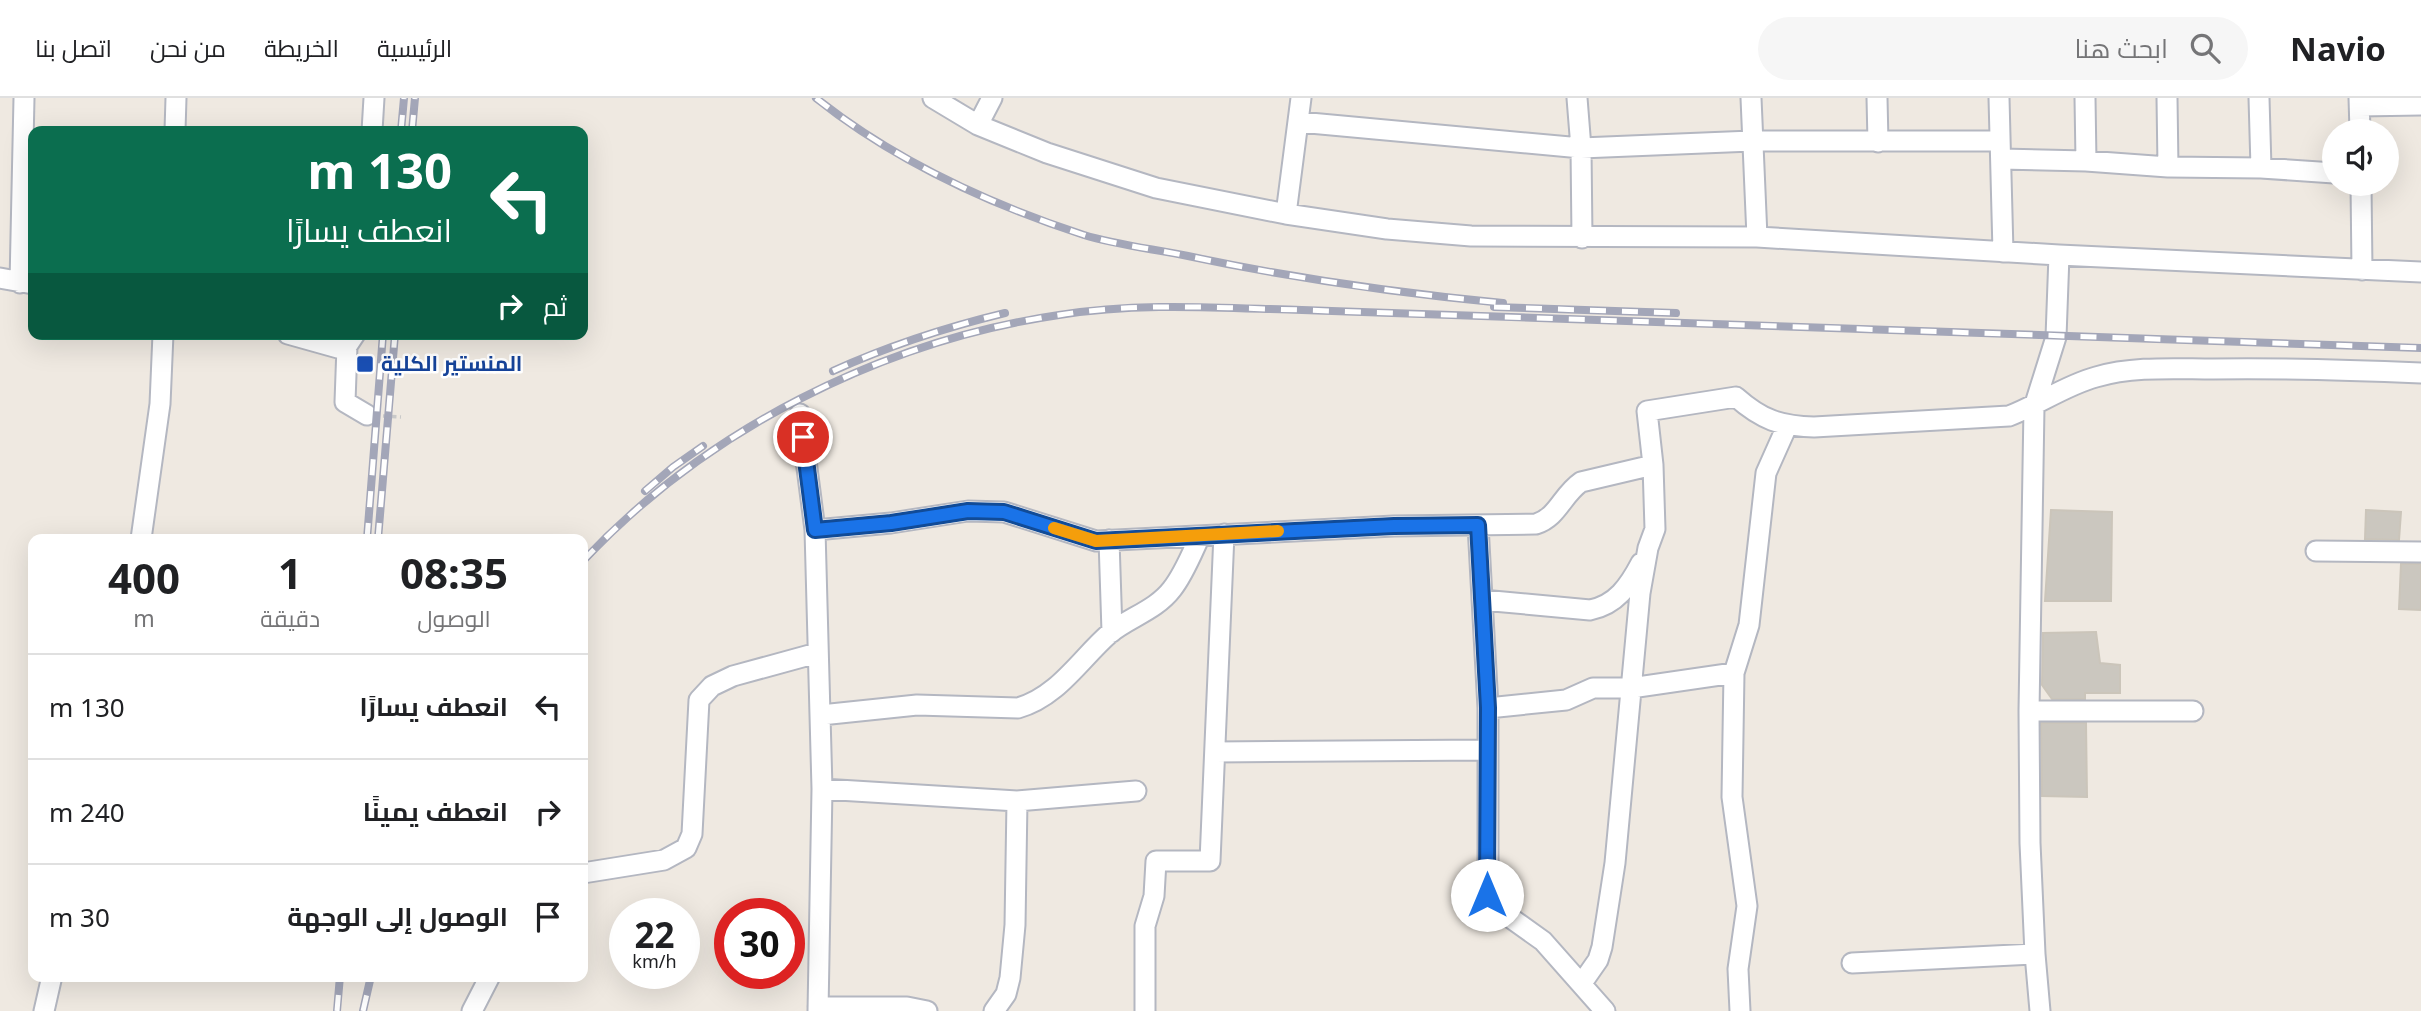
<!DOCTYPE html>
<html lang="ar">
<meta charset="utf-8">
<style>
:root{--surface:#fff;--page:#f6f6f6;--text:#202124;--muted:#757577;--line:#e0e0e0}
body{margin:0;font-family:"Noto Sans",Cairo,sans-serif;background:var(--page);color:var(--text);direction:rtl;height:100vh;display:flex;flex-direction:column;font-size:26px;white-space:nowrap}
*{box-sizing:border-box;margin:0}
p{font-size:23px;color:var(--muted)}
.icon{flex:none;width:38px;height:38px;fill:none;stroke:currentColor;stroke-width:2;stroke-linecap:round;stroke-linejoin:round}
.map{position:relative;flex:1;overflow:hidden;direction:ltr}
.panel{position:absolute;left:28px;top:436px;width:560px;height:448px;display:flex;flex-direction:column;background:var(--surface);border-radius:14px;box-shadow:0 7px 28px #0002;direction:rtl}
.panel>*{flex:none}
.top-card{position:absolute;left:28px;top:28px;width:560px;height:214px;border-radius:14px;box-shadow:0 7px 28px #0002;direction:rtl;background:#0b6e4f;color:#fff;overflow:hidden}
.controls{position:absolute;left:2322px;top:21px;display:grid;gap:14px}
.controls a{display:grid;place-items:center;width:77px;height:77px;border-radius:50%;background:var(--surface);box-shadow:0 7px 28px #0002;font-size:35px}
.speed{position:absolute;left:609px;top:800px;display:flex;gap:14px;font-size:35px;font-weight:700;text-align:center}
.speed>*{display:grid;place-content:center;width:91px;height:91px;border-radius:50%;background:var(--surface);box-shadow:0 7px 28px #0002;line-height:1}
.speed small{font-size:18px;font-weight:400}
.speed .limit{border:10px solid #d22;background:#fff;color:#111}
.pin{position:absolute;display:grid;place-items:center;width:60px;height:60px;color:#fff;margin:-30px;border:4px solid #fff;border-radius:50%;box-shadow:0 2px 7px #0007}
.me{position:absolute;width:77px;margin:-38px;rotate:0deg;stroke-linejoin:round;filter:drop-shadow(0 0 5px #0008)}
.turn{display:flex;align-items:center;gap:24px;height:147px;padding:0 21px;font-size:32px}
.turn .icon{width:91px;height:91px;stroke-width:2.5}
.turn b{display:block;font-size:49px;line-height:60px}
.then{display:flex;align-items:center;height:66px;padding:0 21px;background:#0003;gap:14px;font-size:26px}
.eta{display:flex;justify-content:space-evenly;align-items:center;height:119px;text-align:center}
.eta b{font-size:42px;font-weight:700;line-height:49px}
ul{padding:0;list-style:none}
li{display:flex;align-items:center;gap:21px;height:105px;padding:0 21px;border-top:2px solid var(--line)}
li div{flex:1}
li b{display:block;font-size:26px}
li em{font-style:normal}
header{display:flex;align-items:center;gap:42px;box-sizing:border-box;height:98px;padding:0 35px;background:var(--surface);border-bottom:2px solid var(--line)}
header strong{font-size:33px}
nav{display:flex;gap:38px;margin-inline-start:auto;font-size:24px}
.search{width:490px;height:63px;background:var(--page);display:flex;align-items:center;gap:18px;box-sizing:border-box;padding:0 24px;border-radius:38px;color:var(--muted);font-size:26px}
.map>svg:first-child{display:block}
.building{fill:#cbc7bf;stroke:#cbc5ba;stroke-width:2}
.lines{fill:none;stroke-linecap:round;stroke-linejoin:round}
.minor-casing{stroke:#b4b7c1;stroke-width:23}
.path{stroke:#c9c9c9;stroke-width:3.5;stroke-dasharray:5 3.5;stroke-linecap:butt}
.minor{stroke:#fff;stroke-width:19}
.rail-casing{stroke:#a3a6b8;stroke-width:8}
.rail{stroke:#fff;stroke-width:5;stroke-dasharray:16;stroke-linecap:butt}
.route-casing{stroke:#114b97;stroke-width:18}
.route{stroke:#1a73e8;stroke-width:12}
.slow{stroke:#f59e0b;stroke-width:12}
.transit-dot{fill:#1a4fb4;stroke:#fff;stroke-width:2.5}
.labels{text-anchor:middle;stroke-width:5;stroke-linejoin:round;paint-order:stroke}
.transit-label{font-size:21px;font-weight:bold;fill:#164399;stroke:#fff;text-anchor:start}
</style>
<header>
<strong>Navio</strong>
<div class="search"><svg class="icon" aria-label="search" viewBox="0 0 24 24"><circle cx="10" cy="10" r="6"/><path d="M15 15l6 6"/></svg>ابحث هنا</div>
<nav><a>الرئيسية</a><a>الخريطة</a><a>من نحن</a><a>اتصل بنا</a></nav>
</header>
<div class="map">
<svg width="2421" height="913" viewBox="0 0 2421 913">
<rect width="100%" height="100%" fill="#efe9e1"/>
<path class="building" d="M2051,412L2112,414L2111,503H2045Z
M2366,412L2401,414L2399,442L2365,441Z
M2401,466H2421V512L2399,511Z
M2096,534L2100,565L2120,567V595H2085V601H2052L2042,587L2043,535Z
M2041,625H2086L2087,699L2042,698Z"/>
<g class="lines">
<g class="minor-casing">
<path id="minor" d="M933,0L978,27L1047,55L1156,90L1286,116L1387,131L1471,138L1757,139L2059,157L2421,174
M1577,0L1581,50L1582,140
M1751,0L1757,139
M1877,0L1878,44
M1999,0L2003,154
M2085,0L2086,63
M2167,0L2168,69
M2259,0L2261,70
M2359,0L2360,33
M2360,8L2421,7
M1299,24L1581,50L1752,43H2000
M978,27L992,0
M175,33L176,0
M372,33L374,0
M2001,61L2086,63L2168,69L2261,70L2334,75
M2361,86L2362,172
M1286,116L1301,0
M0,180L33,186
M20,185L24,0
M288,236L338,250L347,248
M355,236L347,248L345,304L367,317
M800,316L815,432L822,691L818,913
M1478,427L1488,610V802L1491,806L1543,843L1605,913
M815,432L891,425L968,413L1004,414L1096,443L1394,428L1536,426C1558,419 1562,397 1581,384L1653,367L1647,313L1736,299C1762,322 1780,328 1814,329L2009,318C2038,307 2066,287 2096,279C2134,268 2174,271 2213,271C2282,270 2351,272 2421,275
M141,441L160,306L163,236
M1109,442L1112,534
M2316,453L2421,454
M1482,502L1590,512C1616,507 1629,488 1641,465
M1488,610L1566,602L1593,590H1631L1734,575
M2029,613H2193
M821,617L917,607L1018,610C1058,599 1081,560 1110,535C1130,519 1156,512 1172,491C1184,476 1192,455 1200,438
M1215,654L1488,652
M822,691L1017,703L1136,693
M583,775L664,762L686,750L692,736L699,602L712,588L733,578L817,555
M1852,865L2035,856
M1582,885L1598,862L1602,849L1615,765L1640,495L1648,450L1655,431L1653,367
M818,909H907L927,913
M44,913L52,878
M472,913L490,878
M994,913L1006,896L1010,880L1015,827L1017,703
M1145,913V828L1154,798L1156,763H1210L1224,436
M1740,913L1738,871L1747,808L1732,699L1734,575L1749,527L1766,375L1787,328
M2040,913L2035,856L2030,745L2029,613L2034,309L2056,239L2059,157"/>
</g>
<path class="path" d="M383,318L401,319"/>
<use href="#minor" class="minor"/>
<g class="rail-casing">
<path id="rail" d="M816,0C894,62 989,106 1084,137C1117,147 1154,151 1188,158C1292,180 1397,195 1503,205
M401,33L404,0
M412,33L415,0
M1494,209L1676,215
M833,273C888,248 947,229 1005,215
M645,393L673,369L703,348
M367,441L383,236
M378,441L395,236
M583,463C706,332 881,243 1059,217C1139,204 1221,210 1302,212L2421,250
M337,913L340,878
M363,913L371,878"/>
</g>
<use href="#rail" class="rail"/>
</g>
<g class="lines">
<g class="route-casing">
<path id="route" d="M803,339L815,432L891,425L968,413L1004,414L1096,443L1394,428L1478,427L1488,610L1487,797"/>
</g>
<use href="#route" class="route"/>
<path class="slow" d="M1054,430L1096,443L1278,433"/>
</g>
<rect class="transit-dot" x="356" y="257" width="18" height="18" rx="3.5"/>
<g class="labels">
<g class="transit-label">
<text x="381" y="273">المنستير الكلية</text>
</g>
</g>
</svg>
<div class="controls">
<a><svg class="icon" aria-label="sound" viewBox="0 0 24 24"><path d="M4 9h4l5-4v14l-5-4H4zM17 9q2 3 0 6"/></svg></a>
</div>
<div class="speed"><div>22<small>km/h</small></div><div class="limit">30</div></div>
<div class="pin" style="left:803px;top:339px;background:#d93025"><svg class="icon" aria-label="arrive" viewBox="0 0 24 24"><path d="M6 21V4h12l-3 4 3 4H6"/></svg></div>
<svg class="me" style="left:1487px;top:797px" viewBox="-20 -20 40 40"><circle r="19" fill="#fff"/><path d="M0-13L10 11 0 6-10 11z" fill="#1a73e8"/></svg>
<div class="top-card">
<div class="turn"><svg class="icon" aria-label="left" viewBox="0 0 24 24"><path d="M17 20v-9H6M10 6l-5 5 5 5"/></svg><div><b>130 m</b>انعطف يسارًا</div></div>
<div class="then">ثم<svg class="icon" aria-label="right" viewBox="0 0 24 24"><path d="M7 20v-9h11M14 6l5 5-5 5"/></svg></div>
</div>
<section class="panel">
<div class="eta">
<div><b>08:35</b><p>الوصول</p></div>
<div><b>1</b><p>دقيقة</p></div>
<div><b>400</b><p>m</p></div>
</div>
<ul>
<li><svg class="icon" aria-label="left" viewBox="0 0 24 24"><path d="M17 20v-9H6M10 6l-5 5 5 5"/></svg><div><b>انعطف يسارًا</b></div><em>130 m</em></li>
<li><svg class="icon" aria-label="right" viewBox="0 0 24 24"><path d="M7 20v-9h11M14 6l5 5-5 5"/></svg><div><b>انعطف يمينًا</b></div><em>240 m</em></li>
<li><svg class="icon" aria-label="arrive" viewBox="0 0 24 24"><path d="M6 21V4h12l-3 4 3 4H6"/></svg><div><b>الوصول إلى الوجهة</b></div><em>30 m</em></li>
</ul>
</section>
</div>
